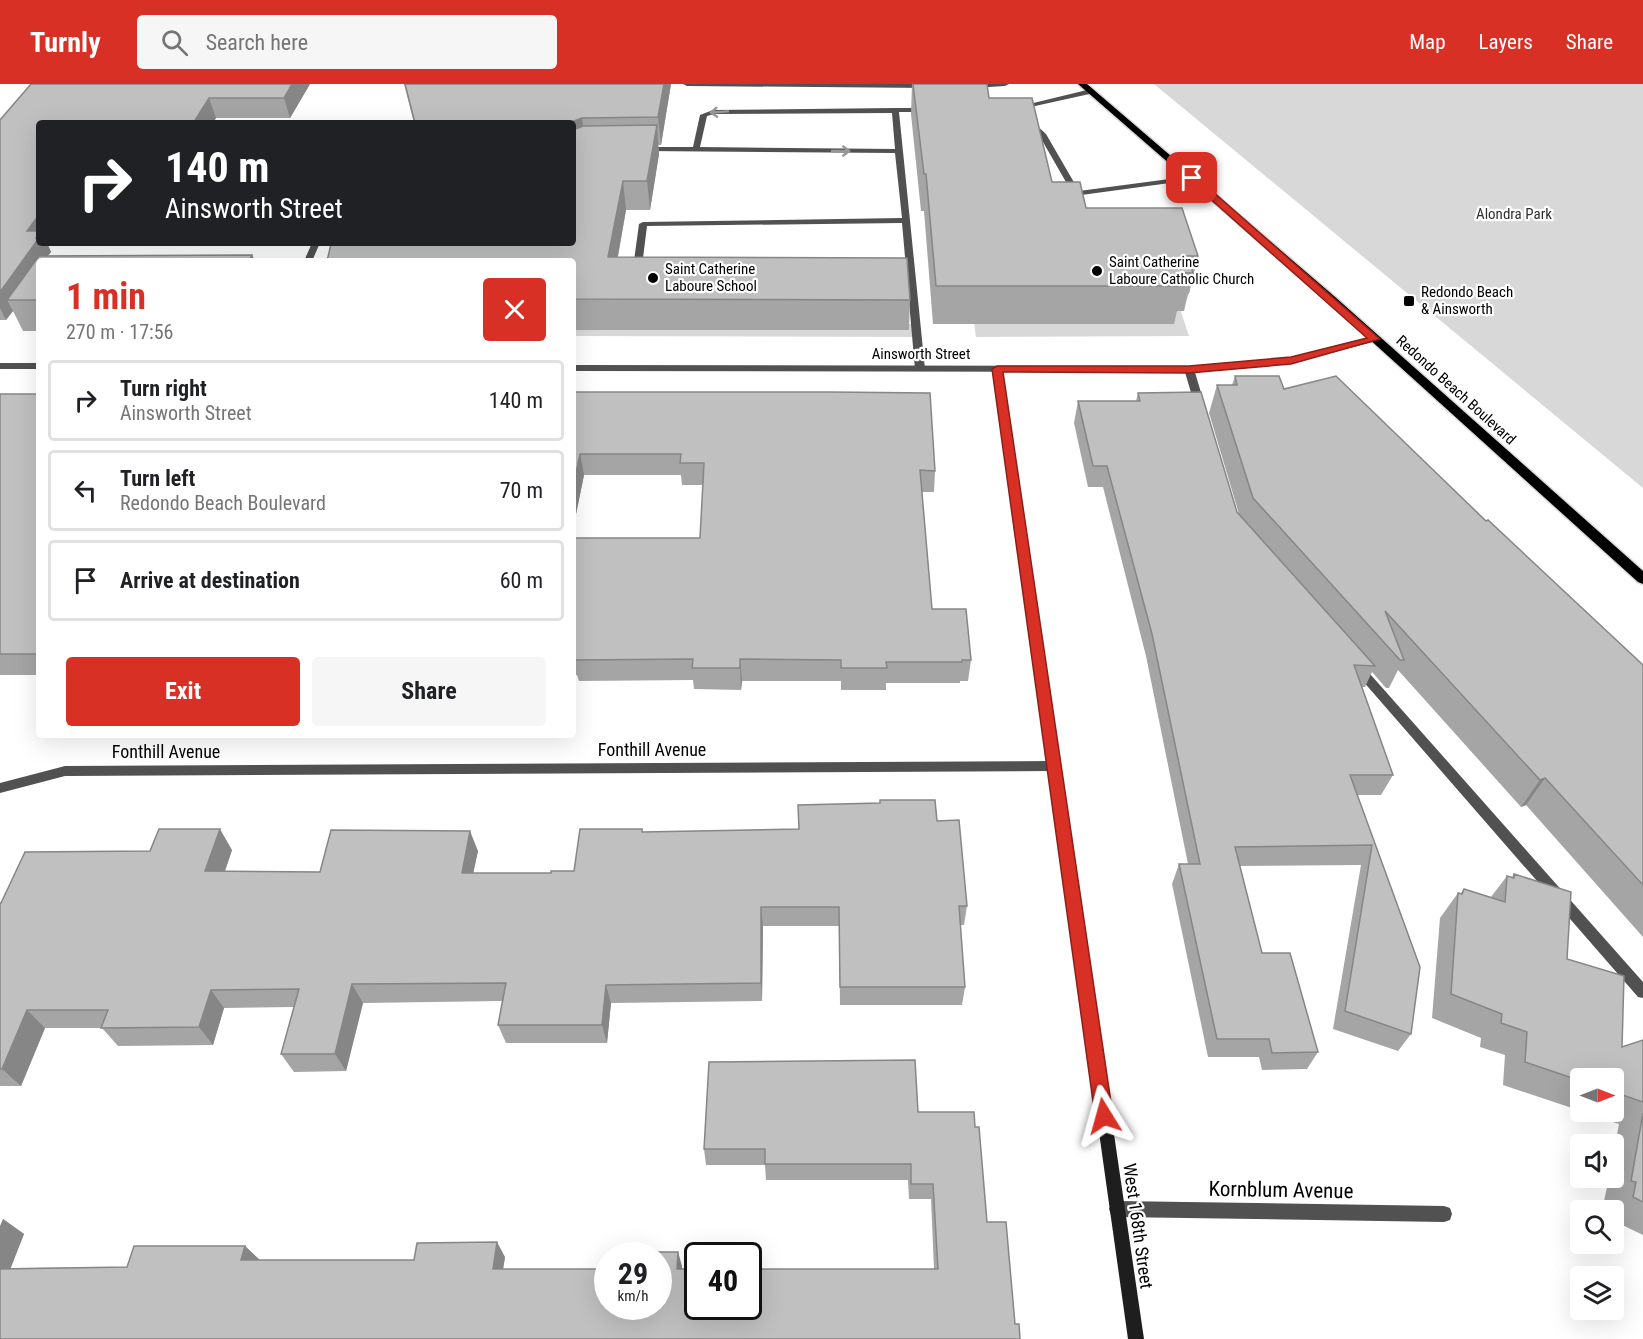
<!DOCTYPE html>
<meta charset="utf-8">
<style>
:root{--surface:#fff;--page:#f6f6f6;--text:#202124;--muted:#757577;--line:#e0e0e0;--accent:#d93025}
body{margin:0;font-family:"Roboto Condensed",sans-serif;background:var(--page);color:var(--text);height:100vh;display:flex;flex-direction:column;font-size:22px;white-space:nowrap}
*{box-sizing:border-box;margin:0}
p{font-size:20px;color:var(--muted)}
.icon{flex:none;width:33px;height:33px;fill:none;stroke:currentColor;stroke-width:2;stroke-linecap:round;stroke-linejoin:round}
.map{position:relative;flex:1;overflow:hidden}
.sheet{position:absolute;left:36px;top:174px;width:540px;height:480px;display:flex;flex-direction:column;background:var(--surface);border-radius:6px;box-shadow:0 6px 24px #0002}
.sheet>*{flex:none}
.hud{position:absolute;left:36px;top:36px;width:540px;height:126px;border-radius:6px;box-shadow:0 6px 24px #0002;background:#202124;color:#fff;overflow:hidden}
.needle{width:39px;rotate:90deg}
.buttons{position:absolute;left:1570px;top:984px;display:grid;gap:12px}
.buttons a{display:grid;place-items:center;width:54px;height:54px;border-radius:6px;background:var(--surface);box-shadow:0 6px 24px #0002;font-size:30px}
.speed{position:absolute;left:594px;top:1158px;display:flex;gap:12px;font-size:30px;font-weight:700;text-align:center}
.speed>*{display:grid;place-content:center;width:78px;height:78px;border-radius:50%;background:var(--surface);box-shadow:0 6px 24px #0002;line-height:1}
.speed small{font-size:15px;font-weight:400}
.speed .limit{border:3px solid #111;border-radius:9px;background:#fff;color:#111}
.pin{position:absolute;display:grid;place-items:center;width:51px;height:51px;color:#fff;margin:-26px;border-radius:12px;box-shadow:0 3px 9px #0006}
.me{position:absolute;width:66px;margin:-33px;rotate:352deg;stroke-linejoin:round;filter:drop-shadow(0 0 4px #0008)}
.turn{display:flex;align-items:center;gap:21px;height:126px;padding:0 30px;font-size:27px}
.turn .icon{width:78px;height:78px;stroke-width:2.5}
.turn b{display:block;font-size:42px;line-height:51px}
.round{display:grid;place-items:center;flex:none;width:63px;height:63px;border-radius:6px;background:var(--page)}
.headline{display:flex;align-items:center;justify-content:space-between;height:102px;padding:0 30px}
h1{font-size:36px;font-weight:700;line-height:45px;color:var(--accent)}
.button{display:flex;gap:12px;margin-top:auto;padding:12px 30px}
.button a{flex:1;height:69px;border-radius:6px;background:var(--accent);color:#fff;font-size:24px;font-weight:700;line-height:69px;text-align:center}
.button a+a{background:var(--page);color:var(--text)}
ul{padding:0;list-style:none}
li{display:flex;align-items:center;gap:18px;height:81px;margin:0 12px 9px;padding:0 18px;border:3px solid var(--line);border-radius:6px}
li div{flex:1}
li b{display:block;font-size:22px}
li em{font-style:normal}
header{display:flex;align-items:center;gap:36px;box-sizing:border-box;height:84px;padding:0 30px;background:var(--accent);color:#fff}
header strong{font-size:28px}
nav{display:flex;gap:33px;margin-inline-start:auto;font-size:21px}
.search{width:420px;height:54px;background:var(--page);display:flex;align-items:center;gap:15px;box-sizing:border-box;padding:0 21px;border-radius:6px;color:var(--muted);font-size:22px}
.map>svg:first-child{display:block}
.green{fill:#d8d8d8}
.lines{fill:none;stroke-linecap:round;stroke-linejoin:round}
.primary-casing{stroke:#dbdbdb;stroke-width:3}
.lane{fill:#515151;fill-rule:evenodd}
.street{fill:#515151;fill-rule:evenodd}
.secondary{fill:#1e1e1e;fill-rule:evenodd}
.primary{fill:#000;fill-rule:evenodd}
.wall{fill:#a5a5a5}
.shaded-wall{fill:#868686}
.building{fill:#c0c0c0;stroke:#868686;stroke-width:1.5}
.oneway{stroke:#979797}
.route{fill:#d93025;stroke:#8d1f18;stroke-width:1.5}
.poi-dot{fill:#000;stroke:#fff;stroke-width:2}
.labels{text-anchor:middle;stroke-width:4.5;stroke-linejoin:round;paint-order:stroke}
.far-park-label{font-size:15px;fill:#2f2f2f;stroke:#fff}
.far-poi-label{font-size:15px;fill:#000;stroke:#fff;text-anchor:start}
.far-street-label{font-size:15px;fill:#000;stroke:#fff}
.street-label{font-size:18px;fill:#000;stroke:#fff}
.near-street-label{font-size:21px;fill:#000;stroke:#fff}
</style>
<header>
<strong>Turnly</strong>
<div class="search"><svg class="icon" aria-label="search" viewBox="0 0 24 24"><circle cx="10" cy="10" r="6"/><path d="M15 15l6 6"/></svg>Search here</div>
<nav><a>Map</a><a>Layers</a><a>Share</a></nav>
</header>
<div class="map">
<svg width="1643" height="1255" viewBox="0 0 1643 1255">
<rect width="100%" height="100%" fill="#fff"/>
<path class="green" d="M1154,0H1643V404Z
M1180,225L1189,252L976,253L974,238Z
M573,239L915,240L916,253L573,252Z"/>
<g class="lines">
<g class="primary-casing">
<path id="primary" d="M1078,0H1087L1334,212L1643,487V500L1638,498L1326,216Z"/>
</g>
<path class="lane" d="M683,0H930L933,2L929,4L687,2Z
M970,0H1009L1005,2L973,4L969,2Z
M1091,5L1095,7L1094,9L1017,26L1013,24Z
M895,24H925L929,26L925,28H899L925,285L923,287H917L915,285L902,139L647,142L642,182L644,184L640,187L633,184L639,140L643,138L902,134L895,69L644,67H641V63H693L700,31L713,26ZM892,29L895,65L700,63L707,32L714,30Z
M1026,37H1032L1046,50L1079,107L1192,92L1196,94L1192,96L1074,112L1039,51L1026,41Z
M312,159H320L312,177H304Z
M1189,282L1194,285L1205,322L1203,324H1197L1195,322L1184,285Z
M1359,581L1363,582L1643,898V914L1638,913L1355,588L1353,585Z"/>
<path class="street" d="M1374,252L1377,253V257L1291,279L1189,288L573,287V281L1189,282L1291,273Z
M0,279H39V285H0Z
M1054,677L1058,679L1060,682L1058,685L1054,687L65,692L0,709V699L65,682Z
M1117,1117L1444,1122L1450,1124L1452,1130L1450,1136L1444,1138L1117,1133L1111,1131L1109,1125L1111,1119Z"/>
<path class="secondary" d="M997,282L1002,285L1144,1255H1128L992,285Z"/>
<use href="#primary" class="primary"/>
</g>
<path class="wall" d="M310,0L290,34H216L213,39H39V159H47L51,168L48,172L252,171L255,177H39V247H23L13,227L6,236H0V36Z
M404,0H671L661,61H658L659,70L650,126H626L618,173L910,216L909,246H573V177L428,160H520L573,39H414Z
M912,0H987L989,14L1052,98L1086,124L1198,172L1189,210H1188L1184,227H1177L1174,240H933L924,127H921L911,30Z
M1235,292L1284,305L1486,437L1643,581V853L1526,721L1521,723L1398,586L1389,604H1386L1372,588L1365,603H1362L1393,691L1381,711H1357L1420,883L1411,950L1398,967L1333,945L1361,781L1240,782L1262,869L1318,968L1307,985L1262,986L1259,973H1208L1172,800L1179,780H1188L1146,572L1103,403H1088L1074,339L1078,317H1136L1138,309L1239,430L1209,329L1217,301H1232Z
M573,308L935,387L934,408H922L932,525L971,576L968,597H960V599H886V606H841V597H742L741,606L694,605L693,596L579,597L577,591H573V454H700L703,401H682L681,391H584L573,445Z
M0,310H39V591H0Z
M937,737L967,822L964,841H960L965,903L962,921H840L839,842H763L762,917L611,919L607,959H506L498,941L502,917L363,919L346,987L294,988L281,970L294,923L224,924L213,961L118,962L102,944H45L21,1002H0V819L150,767L232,766L225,787L320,788L478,767L473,789H551L574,787L642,745L643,748L799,745Z
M1514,790L1622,963L1643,956V1151L1614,1137V1126H1607L1609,1119L1604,1117L1609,1094H1614V1066L1619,1040L1581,1028H1614V994H1581V1027L1503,1001L1505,971L1480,963L1481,954L1432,934L1440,834L1458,809H1461L1464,805L1491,813L1507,792L1512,793Z
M918,1028L975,1043L987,1138L1015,1240L0,1255L3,1135L24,1150L10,1184L127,1183L245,1162L259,1176H414L505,1173L503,1185H608L682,1182V1185H934L931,1115H909L908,1096H766L765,1081H706L704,1065Z"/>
<path class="shaded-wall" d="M292,0H310L290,34L284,14Z
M664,0H671L661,61L658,33Z
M209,14L216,34L213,39H194V38Z
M582,34L586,63L573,68V39H569Z
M657,41L659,70L650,126L647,97Z
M623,97L626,126L612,204L608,173Z
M39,131V159H47L51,168L7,216L13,227L6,236L0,224V208L27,147Z
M252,171L255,177H249Z
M580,370L584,391L573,445V404Z
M740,575L742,597L741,606L740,584Z
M1545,694L1526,721L1521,723L1540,696Z
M220,745L232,766L218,807L205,787Z
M470,747L478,767L469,809L462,789Z
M761,823L763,842L762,917L761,899Z
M352,900L363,919L346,987L335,970Z
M606,901L611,919L607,959L602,941Z
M211,906L224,924L213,961L199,943Z
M27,926L45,944L21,1002L2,985Z
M3,1135L24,1150L5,1199L0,1196V1142Z
M497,1158L505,1173L501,1199L493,1185Z
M245,1162L260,1176H241Z
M678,1168L682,1182L681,1199L677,1185Z"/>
<path class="building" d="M31,0H292L284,14H209L194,38L39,39V131L27,147H39V149L36,154H39L0,208V36Z
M405,0H664L658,33L582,34L569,39H415Z
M913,0H987L989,14H1032L1052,98H1080L1086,124H1182L1198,172H1187L1193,189H1179L1184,202H936L926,90H924Z
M657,41L647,97H623L608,173L907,174L910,216L573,215V177H327L331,160H338V159L520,160L521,159H573V46L583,42Z
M252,171L249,177H39V216H7L39,172Z
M1235,292H1279L1284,305L1336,292L1486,437L1488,436L1643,581V801L1545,694L1540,696L1385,527L1404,576H1400L1253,414L1217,301H1237Z
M573,308H829L930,309L935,387L920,386L932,525H966L971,576H962V578H886L887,584H841V576L740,575V584H692L693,575L574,576L575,570H573V454H700L704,379H680L681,370H580L573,404Z
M1201,308L1237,428L1375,582L1354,581L1393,691H1350L1420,883L1411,950L1345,927L1372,761L1235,763L1262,869H1290L1318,968L1272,969L1269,955H1217L1179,780H1200L1152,550L1107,382H1093L1078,317H1140L1138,309Z
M0,310H39V570H0Z
M880,716H935L937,737L959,736L967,822H959L965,903H840L839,823H761V899L606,901L602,941H498L506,899L352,900L335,970H281L299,905L211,906L199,943L101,944L108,926H27L2,985H0V819H1L25,768L150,767L159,745H220L205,787L320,788L331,746L470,747L462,789H551V787H574L580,745H642V748L799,745L798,721L880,719Z
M1514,790L1571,808L1567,875L1624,892L1622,963L1643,956V1018L1614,1008V994H1581V997L1525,978L1527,948L1501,939L1502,930L1451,910L1458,809L1462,810L1464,805L1505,818L1507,792L1514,794Z
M915,976L918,1028H974L975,1043H979L987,1138H1006L1015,1240H1019L1020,1255H0V1185L127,1183L134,1162H245L241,1176H414L417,1159L497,1158L493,1185H608V1222H658V1172H613V1168H678L677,1185H698V1222H748V1185H938L933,1100H911V1080H765V1065H704L709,978Z
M1643,1029V1118L1633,1113L1636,1098L1631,1097Z"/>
<defs><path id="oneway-shaft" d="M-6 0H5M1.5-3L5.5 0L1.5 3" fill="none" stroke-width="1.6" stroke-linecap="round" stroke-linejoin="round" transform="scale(1.5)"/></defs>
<g class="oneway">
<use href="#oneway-shaft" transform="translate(719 28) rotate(176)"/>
<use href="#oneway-shaft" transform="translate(841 67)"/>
</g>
<path class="route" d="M1189,92H1195L1380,255L1291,280L1189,289L1003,288L1113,1032L1110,1038L1104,1040L1098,1038L1095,1032L992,285L997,282H1189L1291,273L1367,254L1189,96Z"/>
<g class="poi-dot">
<circle cx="1097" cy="187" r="6"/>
<circle cx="653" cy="194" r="6"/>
<rect x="1403" y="211" width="12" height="12" rx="3"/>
</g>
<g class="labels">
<g class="far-park-label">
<text x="1514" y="135">Alondra Park</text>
</g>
<g class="far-poi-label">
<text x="1109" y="183">Saint Catherine<tspan x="1109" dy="17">Laboure Catholic Church</tspan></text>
<text x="665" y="190">Saint Catherine<tspan x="665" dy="17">Laboure School</tspan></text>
<text x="1421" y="213">Redondo Beach<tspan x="1421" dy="17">&amp; Ainsworth</tspan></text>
</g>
<g class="far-street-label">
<text x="921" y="275">Ainsworth Street</text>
<text transform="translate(1456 306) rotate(42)" y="5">Redondo Beach Boulevard</text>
</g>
<g class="street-label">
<text x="652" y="672">Fonthill Avenue</text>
<text x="166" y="674">Fonthill Avenue</text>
<text transform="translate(1138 1142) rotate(82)" y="6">West 168th Street</text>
</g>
<g class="near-street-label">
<text transform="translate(1281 1106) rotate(1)" y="7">Kornblum Avenue</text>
</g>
</g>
</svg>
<div class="buttons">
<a><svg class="needle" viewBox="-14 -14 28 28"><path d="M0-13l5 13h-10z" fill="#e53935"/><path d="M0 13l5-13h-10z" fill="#757577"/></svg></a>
<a><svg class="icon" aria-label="sound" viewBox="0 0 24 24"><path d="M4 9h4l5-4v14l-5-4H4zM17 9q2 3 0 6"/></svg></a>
<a><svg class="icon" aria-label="search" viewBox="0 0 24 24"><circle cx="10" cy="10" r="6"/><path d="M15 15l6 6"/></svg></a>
<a><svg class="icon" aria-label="layers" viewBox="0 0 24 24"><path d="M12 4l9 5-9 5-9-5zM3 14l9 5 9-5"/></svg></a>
</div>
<div class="speed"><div>29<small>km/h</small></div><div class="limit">40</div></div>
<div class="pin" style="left:1192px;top:94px;background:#d93025"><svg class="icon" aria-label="arrive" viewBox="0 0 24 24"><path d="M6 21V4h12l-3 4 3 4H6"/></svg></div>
<svg class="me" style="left:1104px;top:1032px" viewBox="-20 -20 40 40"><path d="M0-17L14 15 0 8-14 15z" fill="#d93025" stroke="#fff" stroke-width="4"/></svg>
<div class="hud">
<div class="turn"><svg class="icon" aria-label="right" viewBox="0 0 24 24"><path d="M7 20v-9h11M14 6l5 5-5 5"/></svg><div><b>140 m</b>Ainsworth Street</div></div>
</div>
<section class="sheet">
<div class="headline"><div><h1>1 min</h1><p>270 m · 17:56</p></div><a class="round" style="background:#d93025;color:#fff"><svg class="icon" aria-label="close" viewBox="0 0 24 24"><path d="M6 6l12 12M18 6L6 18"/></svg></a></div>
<ul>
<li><svg class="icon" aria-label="right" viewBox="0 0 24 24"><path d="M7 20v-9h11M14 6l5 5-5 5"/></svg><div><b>Turn right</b><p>Ainsworth Street</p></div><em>140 m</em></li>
<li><svg class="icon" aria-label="left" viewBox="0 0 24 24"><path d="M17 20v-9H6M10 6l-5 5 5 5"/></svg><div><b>Turn left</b><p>Redondo Beach Boulevard</p></div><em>70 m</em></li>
<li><svg class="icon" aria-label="arrive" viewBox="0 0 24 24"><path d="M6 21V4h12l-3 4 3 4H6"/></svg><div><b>Arrive at destination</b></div><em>60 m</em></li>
</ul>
<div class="button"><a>Exit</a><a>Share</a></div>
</section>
</div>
